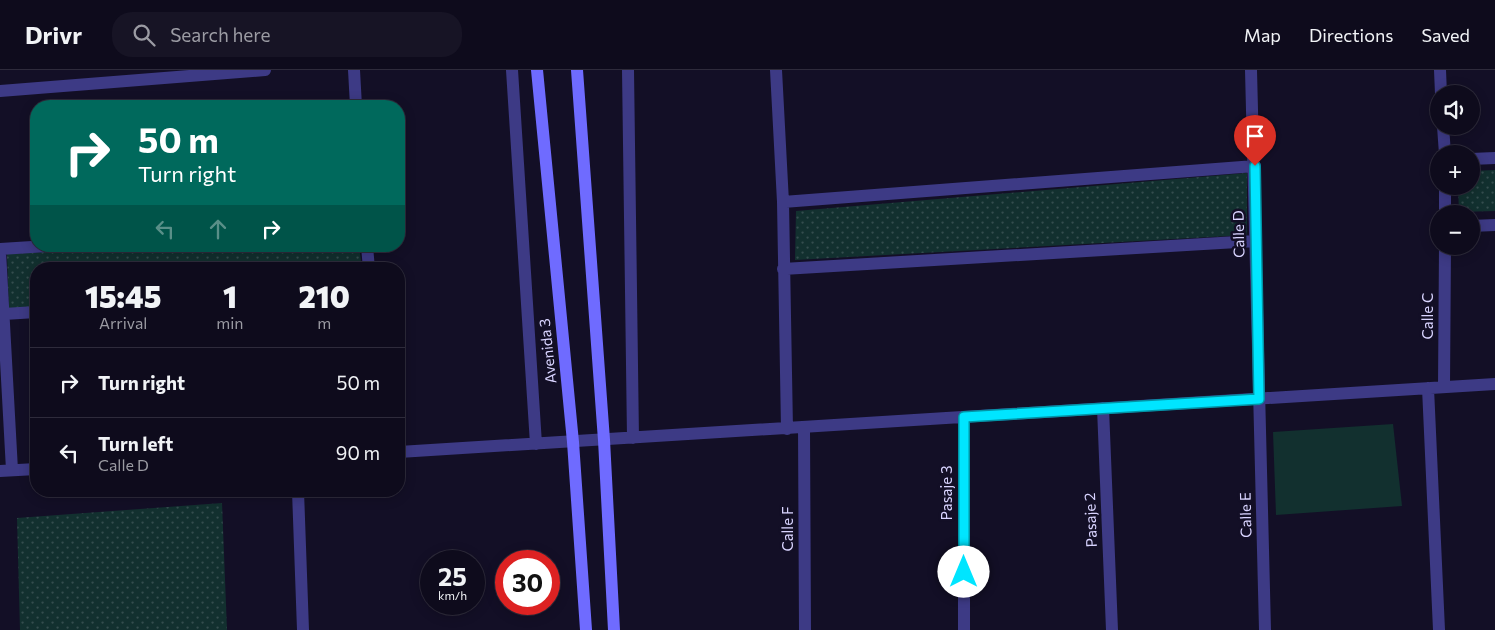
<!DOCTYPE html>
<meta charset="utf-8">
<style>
:root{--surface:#0e0b1c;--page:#171425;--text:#f1f3f6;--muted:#9b9ba3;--line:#2e2b3b}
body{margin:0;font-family:Commissioner,sans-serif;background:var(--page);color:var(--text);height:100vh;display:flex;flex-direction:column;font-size:19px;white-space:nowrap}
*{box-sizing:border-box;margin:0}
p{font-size:16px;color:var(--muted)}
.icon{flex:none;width:28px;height:28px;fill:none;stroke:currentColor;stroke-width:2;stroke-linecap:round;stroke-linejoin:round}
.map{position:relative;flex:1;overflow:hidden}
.sheet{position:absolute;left:30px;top:192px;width:375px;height:235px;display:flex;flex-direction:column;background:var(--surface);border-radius:20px;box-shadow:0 2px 12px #0003,0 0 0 1px var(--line)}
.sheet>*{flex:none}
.banner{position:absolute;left:30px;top:30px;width:375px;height:152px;border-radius:20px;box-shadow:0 2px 12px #0003,0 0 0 1px var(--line);background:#00695c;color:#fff;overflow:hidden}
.fabs{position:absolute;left:1430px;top:15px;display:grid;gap:10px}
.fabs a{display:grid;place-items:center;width:50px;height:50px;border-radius:50%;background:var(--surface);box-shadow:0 2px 12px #0003,0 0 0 1px var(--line);font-size:25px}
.speed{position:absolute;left:420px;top:480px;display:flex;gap:10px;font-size:25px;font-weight:700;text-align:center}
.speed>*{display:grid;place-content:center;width:65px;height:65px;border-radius:50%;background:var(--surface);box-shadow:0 2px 12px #0003,0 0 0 1px var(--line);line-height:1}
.speed small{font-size:12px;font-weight:400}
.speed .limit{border:8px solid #d22;background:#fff;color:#111}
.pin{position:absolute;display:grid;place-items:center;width:42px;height:42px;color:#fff;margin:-51px -21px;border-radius:50% 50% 50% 0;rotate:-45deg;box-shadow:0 0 5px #0007}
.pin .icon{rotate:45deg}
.me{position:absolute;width:55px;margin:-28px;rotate:0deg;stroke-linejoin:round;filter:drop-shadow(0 0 4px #0008)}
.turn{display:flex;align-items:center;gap:18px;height:105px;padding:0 25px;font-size:22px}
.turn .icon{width:65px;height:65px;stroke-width:2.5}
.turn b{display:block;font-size:35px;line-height:42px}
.lanes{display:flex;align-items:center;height:48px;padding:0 25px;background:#0003;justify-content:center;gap:25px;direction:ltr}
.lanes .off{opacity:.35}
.eta{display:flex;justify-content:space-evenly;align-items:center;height:85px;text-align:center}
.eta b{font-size:30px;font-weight:800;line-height:35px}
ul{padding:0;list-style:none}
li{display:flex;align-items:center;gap:15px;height:70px;padding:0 25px;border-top:1px solid var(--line)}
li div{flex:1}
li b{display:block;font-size:19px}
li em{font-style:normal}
header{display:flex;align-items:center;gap:30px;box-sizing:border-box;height:70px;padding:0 25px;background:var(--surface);border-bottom:1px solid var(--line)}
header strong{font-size:24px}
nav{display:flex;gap:28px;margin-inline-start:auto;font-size:18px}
.search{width:350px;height:45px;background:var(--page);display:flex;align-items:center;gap:12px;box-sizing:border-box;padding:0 18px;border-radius:20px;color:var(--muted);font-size:19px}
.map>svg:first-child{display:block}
.green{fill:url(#green-dots)}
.pitch{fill:#12302f}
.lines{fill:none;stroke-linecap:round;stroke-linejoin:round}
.street{stroke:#3d3a85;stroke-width:12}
.secondary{stroke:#6f6bff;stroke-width:12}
.route-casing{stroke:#0095a6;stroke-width:12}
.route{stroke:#00e5ff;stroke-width:9}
.labels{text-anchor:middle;stroke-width:5;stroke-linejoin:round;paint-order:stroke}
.street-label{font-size:15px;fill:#d9d4ff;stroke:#130f26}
</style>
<header>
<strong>Drivr</strong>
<div class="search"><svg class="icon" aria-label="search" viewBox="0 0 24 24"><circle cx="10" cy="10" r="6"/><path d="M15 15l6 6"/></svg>Search here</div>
<nav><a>Map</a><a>Directions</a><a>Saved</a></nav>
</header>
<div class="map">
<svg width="1495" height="560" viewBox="0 0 1495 560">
<defs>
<pattern id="green-dots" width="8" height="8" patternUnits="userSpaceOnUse" patternTransform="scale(1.25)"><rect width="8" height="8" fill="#12302f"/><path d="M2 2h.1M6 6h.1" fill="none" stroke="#344d4e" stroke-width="1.8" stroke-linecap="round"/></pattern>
</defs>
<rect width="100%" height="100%" fill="#130f26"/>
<path class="green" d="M1495,100V141L1459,142L1458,116H1471V101Z
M1247,103V165L795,190L796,141Z
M172,176H359L362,199H36V238L9,240L7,184Z
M222,433L227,560H20L17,448Z"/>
<path class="pitch" d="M1393,354L1402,436L1276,445L1273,362Z"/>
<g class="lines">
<path class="street" d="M354,0L356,36
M512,0L536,374
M628,0L633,368
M776,0L783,132L787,359
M1251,0L1265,560
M1440,0L1441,24
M0,21L265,0
M1443,56L1445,84
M1471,89L1495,88
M1445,116V144
M783,132L1255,96
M1471,156L1495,155
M367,176L369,199
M0,179L48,176
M0,181L12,400
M783,199L1254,171
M4,244L36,242
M1444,317L1445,176
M1428,318L1439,560
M1103,338L1112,560
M964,347V560
M804,357L805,560
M399,382L1495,314
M0,401L36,399
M298,421L303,560"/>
<path class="secondary" d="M537,0L573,372L586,560
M577,0L604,370L614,560"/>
</g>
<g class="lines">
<g class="route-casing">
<path id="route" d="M964,502V347L1259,329L1255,96"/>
</g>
<use href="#route" class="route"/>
</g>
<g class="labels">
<g class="street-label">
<text transform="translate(1239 164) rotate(-91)" y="5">Calle D</text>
<text transform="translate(1428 246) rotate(-90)" y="5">Calle C</text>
<text transform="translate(548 281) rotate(-96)" y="5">Avenida 3</text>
<text transform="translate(947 423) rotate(-90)" y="5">Pasaje 3</text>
<text transform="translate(1246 445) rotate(-91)" y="5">Calle E</text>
<text transform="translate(1091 450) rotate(-92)" y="5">Pasaje 2</text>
<text transform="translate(788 459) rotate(-90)" y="5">Calle F</text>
</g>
</g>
</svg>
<div class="fabs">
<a><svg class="icon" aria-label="sound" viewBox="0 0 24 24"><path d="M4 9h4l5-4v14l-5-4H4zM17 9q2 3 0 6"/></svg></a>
<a>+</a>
<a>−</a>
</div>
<div class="speed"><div>25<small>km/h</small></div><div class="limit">30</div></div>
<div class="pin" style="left:1255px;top:96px;background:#d93025"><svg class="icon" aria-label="arrive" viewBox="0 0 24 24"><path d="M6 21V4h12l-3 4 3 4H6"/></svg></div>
<svg class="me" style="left:964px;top:502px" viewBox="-20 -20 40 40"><circle r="19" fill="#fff"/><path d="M0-13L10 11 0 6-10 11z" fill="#00e5ff"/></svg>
<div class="banner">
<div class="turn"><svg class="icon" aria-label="right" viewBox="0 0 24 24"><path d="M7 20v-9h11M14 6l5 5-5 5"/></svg><div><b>50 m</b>Turn right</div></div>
<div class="lanes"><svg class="icon off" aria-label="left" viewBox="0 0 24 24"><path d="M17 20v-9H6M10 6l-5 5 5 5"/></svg><svg class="icon off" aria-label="ahead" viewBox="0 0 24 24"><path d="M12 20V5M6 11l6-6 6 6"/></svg><svg class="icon" aria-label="right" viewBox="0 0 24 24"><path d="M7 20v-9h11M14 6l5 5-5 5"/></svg></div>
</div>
<section class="sheet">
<div class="eta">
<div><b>15:45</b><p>Arrival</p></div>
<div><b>1</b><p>min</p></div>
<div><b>210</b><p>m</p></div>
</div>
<ul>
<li><svg class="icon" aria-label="right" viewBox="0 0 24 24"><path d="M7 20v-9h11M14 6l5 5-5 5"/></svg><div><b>Turn right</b></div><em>50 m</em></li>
<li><svg class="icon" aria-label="left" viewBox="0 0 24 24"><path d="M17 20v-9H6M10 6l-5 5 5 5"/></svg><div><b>Turn left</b><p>Calle D</p></div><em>90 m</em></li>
</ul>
</section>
</div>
